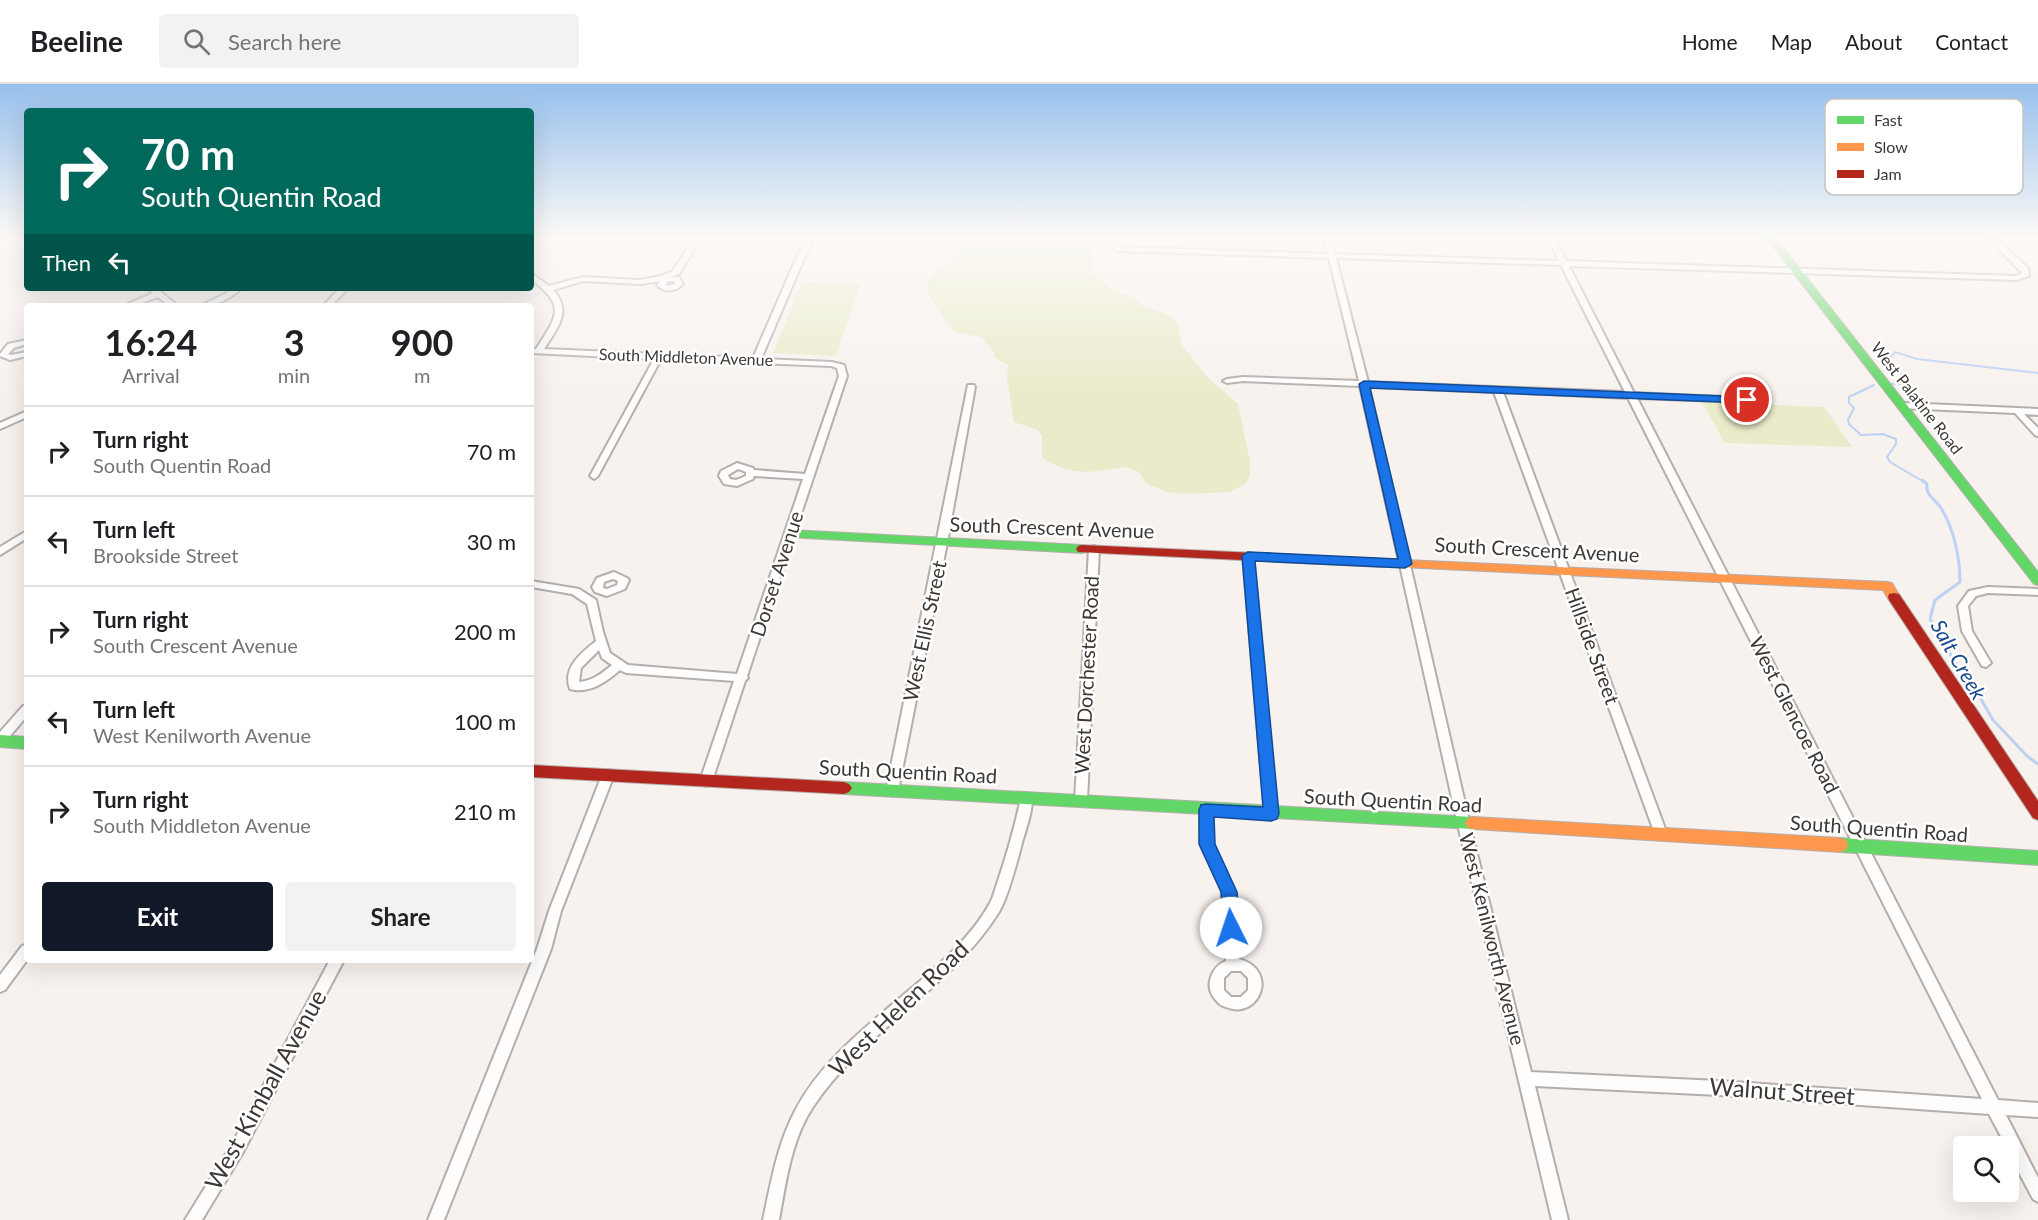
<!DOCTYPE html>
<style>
:root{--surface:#fff;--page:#f2f2f2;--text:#202124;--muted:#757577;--line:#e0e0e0;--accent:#111827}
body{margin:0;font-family:Lato,sans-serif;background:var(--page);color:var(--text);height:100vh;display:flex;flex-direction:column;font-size:22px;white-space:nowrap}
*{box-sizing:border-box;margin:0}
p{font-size:20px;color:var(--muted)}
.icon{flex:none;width:33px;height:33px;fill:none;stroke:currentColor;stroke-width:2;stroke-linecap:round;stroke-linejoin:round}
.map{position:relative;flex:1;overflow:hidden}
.panel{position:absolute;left:24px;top:219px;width:510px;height:660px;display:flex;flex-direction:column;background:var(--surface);border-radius:6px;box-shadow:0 6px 24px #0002}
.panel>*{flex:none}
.guide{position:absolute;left:24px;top:24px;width:510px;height:183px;border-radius:6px;box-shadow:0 6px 24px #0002;background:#00695c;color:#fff;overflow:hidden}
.tools{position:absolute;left:1953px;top:1052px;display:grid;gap:12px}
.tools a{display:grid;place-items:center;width:66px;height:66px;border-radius:6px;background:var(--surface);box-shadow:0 6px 24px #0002;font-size:30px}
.pin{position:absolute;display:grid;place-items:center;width:51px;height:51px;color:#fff;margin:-26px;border:3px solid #fff;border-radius:50%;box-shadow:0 2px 6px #0007}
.me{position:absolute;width:66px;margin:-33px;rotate:356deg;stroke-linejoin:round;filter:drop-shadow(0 0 4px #0008)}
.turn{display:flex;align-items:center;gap:21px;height:126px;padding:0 18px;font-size:27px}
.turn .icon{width:78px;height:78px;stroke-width:2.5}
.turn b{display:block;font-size:42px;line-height:51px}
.then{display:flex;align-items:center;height:57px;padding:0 18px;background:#0003;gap:12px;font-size:22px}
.eta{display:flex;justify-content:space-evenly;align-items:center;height:102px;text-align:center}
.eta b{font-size:36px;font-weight:700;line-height:42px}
.primary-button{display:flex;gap:12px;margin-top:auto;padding:12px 18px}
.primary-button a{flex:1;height:69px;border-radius:6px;background:var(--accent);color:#fff;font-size:24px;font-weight:700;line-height:69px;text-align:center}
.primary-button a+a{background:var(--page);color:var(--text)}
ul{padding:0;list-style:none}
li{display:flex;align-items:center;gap:18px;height:90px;padding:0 18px;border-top:2px solid var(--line)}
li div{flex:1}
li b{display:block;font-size:22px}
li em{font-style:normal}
header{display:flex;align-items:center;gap:36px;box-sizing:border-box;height:84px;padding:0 30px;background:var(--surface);border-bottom:2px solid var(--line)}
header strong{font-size:28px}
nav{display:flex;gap:33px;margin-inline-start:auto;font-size:21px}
.search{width:420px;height:54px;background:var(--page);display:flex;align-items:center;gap:15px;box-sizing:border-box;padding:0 21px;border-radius:6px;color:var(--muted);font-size:22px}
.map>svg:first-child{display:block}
.green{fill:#e9ebca}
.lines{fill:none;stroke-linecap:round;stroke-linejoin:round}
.stream-far1{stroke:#bcd2f3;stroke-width:2}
.stream{stroke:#bcd2f3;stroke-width:3}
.street-casing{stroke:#b4afad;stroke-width:4}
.fast-casing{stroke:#b4afad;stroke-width:2}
.slow-casing{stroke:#b4afad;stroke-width:2}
.jam-casing{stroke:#b4afad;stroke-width:2}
.street{fill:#fefdfc;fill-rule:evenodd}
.fast{fill:#63d668;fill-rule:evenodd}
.slow{fill:#ff974d;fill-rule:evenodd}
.jam{fill:#b3261e;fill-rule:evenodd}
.route{fill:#1a73e8;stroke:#114b97;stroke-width:1.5}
.labels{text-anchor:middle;stroke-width:5;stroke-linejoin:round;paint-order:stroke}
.far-street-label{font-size:16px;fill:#3d3836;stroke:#fff}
.street-label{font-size:20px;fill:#3d3836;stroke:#fff}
.water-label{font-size:21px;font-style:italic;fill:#17478e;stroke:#fff}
.near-street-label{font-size:24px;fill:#3d3836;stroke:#fff}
.key{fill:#fff;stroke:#c5c3c3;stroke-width:1.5}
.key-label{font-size:16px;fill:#3d3836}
</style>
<header>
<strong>Beeline</strong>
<div class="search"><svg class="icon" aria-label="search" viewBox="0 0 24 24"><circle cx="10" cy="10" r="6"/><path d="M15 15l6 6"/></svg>Search here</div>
<nav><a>Home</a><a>Map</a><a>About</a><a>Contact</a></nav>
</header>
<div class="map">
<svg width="2038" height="1136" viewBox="0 0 2038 1136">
<rect width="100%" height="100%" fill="#f8f2ee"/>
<path class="green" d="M967,152H1088L1091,162V189L1112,205L1137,215L1142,221L1173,233L1178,241L1182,261L1207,293L1238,320L1250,377V392L1245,400L1230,408L1188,410L1167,408L1150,401L1146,399L1140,389L1127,383L1089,388L1075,387L1061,384L1042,374V351L1036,345L1014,338L1007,294L1008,281L994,273L995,269L981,253L955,248C944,230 915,209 934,187C939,181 948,180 954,175L960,157Z
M802,198L860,200L836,272L773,269Z
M1702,318L1824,323L1852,363L1725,359Z"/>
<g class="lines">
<path class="stream-far1" d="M1891,300H1902L1906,294L1891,282L1889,275L1895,268L1917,275L2038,289
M1874,301L1849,313V319L1854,324L1848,336L1849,340L1861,351L1883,350L1896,355V360L1887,373L1890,378L1924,398"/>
<path class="stream" d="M1922,396L1927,400C1925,411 1935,415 1941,424C1954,445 1960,473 1960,498L1935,516L1930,535L1961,589L1977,608L1993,636L2027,672L2038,680"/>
<g class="street-casing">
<path id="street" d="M695,152H702L679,190L671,193H679L683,200C676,208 665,209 657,201L661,197L640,200L583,197L553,206C573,227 557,245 544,265L753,274L795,177L809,152H816L803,177L761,275L832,278L844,281L847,292L747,592L748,594L745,597L712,697L710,700L706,702L702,700L700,697L734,597L626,589L620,586C606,598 590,610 570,605C562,584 581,569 596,557L587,520L572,510L531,503V497L579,505L596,516L603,548L610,569L628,581L737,590L803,395L754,392L753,395L737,402L724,400L719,392L721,387L737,379L753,384L754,386L805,390L839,292L837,284L831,282L661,275L598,392L594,395L590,392L654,275L531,269V265H536C558,231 566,222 531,195V189L549,202L583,193L640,196L661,192L673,187ZM668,197H674L675,200L668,202L665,201ZM738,385L746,388V392L736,396L730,395L728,391ZM599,566L602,574L612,581C602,589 593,597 579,598L581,584Z
M1100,152H1107L1108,157L1118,163L1328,170L1324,152H1330L1335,170L1559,177L1547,152H1554L1566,177L2015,192L2022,189L1986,152H1993L2028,184L2029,192L2016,196L1569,182L1634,309L1747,314L1751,316L1747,318L1637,314L1998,1016L2038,1019V1033L2006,1031L2038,1094V1118L2033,1115L2008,1068V1062H2006L1989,1030L1719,1011L1535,1002L1568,1136H1552L1458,741L1360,302L1243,297L1227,299L1223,297L1227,295L1243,293L1359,297L1329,174L1117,167L1103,159ZM1336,174L1561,181L1625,308L1368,298ZM1369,303L1494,308L1655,750L1657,754L1661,755L1665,754L1667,750L1503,308L1628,314L1982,1015L1719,997L1531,988L1470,741Z
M147,204H156L178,222H169L158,213L134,222H123L153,209Z
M233,204H242C230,215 216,222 200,222L225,210Z
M340,204H348L331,222H323Z
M27,256V260L14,264L8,270L11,271L27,268V272L10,276L0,272V270L8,260Z
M968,301H974L975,303L947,459L898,707L896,710L892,712L888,710L886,707Z
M1903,319L2038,325V331L2024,330L2038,344V352L2035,351L2015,329L1900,324L1899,322Z
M27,327V333L0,345V339Z
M25,448H27V454L0,471V463Z
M1094,462L1099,465L1087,717L1085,720L1081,722L1077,720L1075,717L1089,465Z
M1248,469L1253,472L1277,730L1275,733L1271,735L1267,733L1265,730L1243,472Z
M614,488L627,494L629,496L625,505L607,512L595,508L592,503L597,494ZM613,495L618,497L617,501L607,505L603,504L604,498Z
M1988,503L2038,505V511L1988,509L1976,512L1968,522L1972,547L1991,579L1986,583L1982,582L1962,547L1958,522L1969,507Z
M27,621V632L4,659L0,660V648L23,622Z
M608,686L612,688L614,691L561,827L551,865L444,1136H428L537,865L549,827L602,691L604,688Z
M1027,709L1031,711C1035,721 1025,748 1022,759C1017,778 1008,813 999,828C950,906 863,947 813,1023C791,1056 786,1098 779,1136H763C771,1099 777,1061 795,1027C820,978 866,943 907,908C936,884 972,853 990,819C994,812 995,804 998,797C1007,770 1015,742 1021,714L1023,711Z
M1206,721L1210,723L1212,726L1213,761L1235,808L1239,875C1280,886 1259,937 1226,923C1221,922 1218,919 1215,915C1210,909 1208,901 1211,893C1214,885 1218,880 1226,877L1223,808L1201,761L1200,726L1202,723ZM1231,887H1241L1248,894V906L1241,913H1231L1224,906V894Z
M27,860V876L5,906L0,908V891L22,862Z
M330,876H344L242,1070L202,1136H185L232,1060Z"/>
</g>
<g class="fast-casing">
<path id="fast" d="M1765,152H1774L2038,488V501L2034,500Z
M790,446L1082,461L1088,465L1082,469L786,453L784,450Z
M0,651L27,653V665L0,663Z
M844,698L1473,733L1478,734L1481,739L1478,744L1473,745L844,710L839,708L836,704L839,700Z
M1840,754L2038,767V781L1840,768L1834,766L1832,761L1834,756Z"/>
</g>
<g class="slow-casing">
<path id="slow" d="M0,152H8L0,158Z
M1383,475L1887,498L1892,499L1900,513L1894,517L1889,516L1883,506L1379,482L1377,479L1379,476Z
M1473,733L1840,754L1846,756L1848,761L1846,766L1840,768L1473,745L1468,744L1465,739L1468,734Z"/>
</g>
<g class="jam-casing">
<path id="jam" d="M1082,461L1383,475L1389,479L1383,483L1078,468L1076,465L1078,462Z
M1894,509L1899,510L2038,717V736L2033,734L1889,516L1888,513L1889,510Z
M531,681L844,698L849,700L852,704L849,708L844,710L531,693Z"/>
</g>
<use href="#street" class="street"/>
<use href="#fast" class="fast"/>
<use href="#slow" class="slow"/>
<use href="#jam" class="jam"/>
</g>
<linearGradient id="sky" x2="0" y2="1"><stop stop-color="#96c0ec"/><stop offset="0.49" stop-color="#fcf9f7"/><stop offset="1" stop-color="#fcf9f7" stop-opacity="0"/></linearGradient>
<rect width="2038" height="311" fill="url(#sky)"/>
<path class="route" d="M1364,297L1747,313L1752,316L1747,319L1370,304L1412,480L1405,484L1255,477L1279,730L1277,735L1271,737L1214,733L1215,760L1237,808L1240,844L1237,849L1231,852L1225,849L1223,844L1221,808L1199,760V726L1201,721L1206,720L1263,723L1242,472L1248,468L1398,475L1359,300Z"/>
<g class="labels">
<g class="far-street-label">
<text transform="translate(686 273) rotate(2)" y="6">South Middleton Avenue</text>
<text transform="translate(1917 314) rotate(52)" y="6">West Palatine Road</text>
</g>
<g class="street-label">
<text transform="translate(1052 444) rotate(2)" y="7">South Crescent Avenue</text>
<text transform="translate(1537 466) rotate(3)" y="7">South Crescent Avenue</text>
<text transform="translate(777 490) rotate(-72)" y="7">Dorset Avenue</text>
<text transform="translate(925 547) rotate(-78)" y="7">West Ellis Street</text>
<text transform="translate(1592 562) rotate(70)" y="7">Hillside Street</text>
<text transform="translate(1087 591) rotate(-87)" y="7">West Dorchester Road</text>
<text transform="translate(1794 631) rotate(63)" y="7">West Glencoe Road</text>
<text transform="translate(908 688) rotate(3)" y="7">South Quentin Road</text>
<text transform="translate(1393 717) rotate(3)" y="7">South Quentin Road</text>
<text transform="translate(1879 745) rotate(4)" y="7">South Quentin Road</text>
<text transform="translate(1492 855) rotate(76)" y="7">West Kenilworth Avenue</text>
</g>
<g class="water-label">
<text transform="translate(1958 576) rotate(60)" y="7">Salt Creek</text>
</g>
<g class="near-street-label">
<text transform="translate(899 925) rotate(-44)" y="8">West Helen Road</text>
<text transform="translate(266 1006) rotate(-61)" y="8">West Kimball Avenue</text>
<text transform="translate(1782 1008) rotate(4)" y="8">Walnut Street</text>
</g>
</g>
<rect x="1825" y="15" width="198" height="96" rx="9" class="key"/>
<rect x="1837" y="32" width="27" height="8" fill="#63d668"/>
<rect x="1837" y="59" width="27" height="8" fill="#ff974d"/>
<rect x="1837" y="86" width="27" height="8" fill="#b3261e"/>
<g class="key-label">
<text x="1874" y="42">Fast</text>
<text x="1874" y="69">Slow</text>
<text x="1874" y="96">Jam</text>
</g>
</svg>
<div class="tools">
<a><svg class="icon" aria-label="search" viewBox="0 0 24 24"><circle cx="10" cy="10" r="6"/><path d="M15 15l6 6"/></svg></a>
</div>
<div class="pin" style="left:1747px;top:316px;background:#d93025"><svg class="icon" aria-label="arrive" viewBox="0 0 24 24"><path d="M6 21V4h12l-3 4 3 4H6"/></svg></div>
<svg class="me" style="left:1231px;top:844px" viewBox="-20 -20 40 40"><circle r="19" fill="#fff"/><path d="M0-13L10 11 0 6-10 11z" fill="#1a73e8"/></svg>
<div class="guide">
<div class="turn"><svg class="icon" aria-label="right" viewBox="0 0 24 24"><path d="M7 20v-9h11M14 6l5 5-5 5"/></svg><div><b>70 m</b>South Quentin Road</div></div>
<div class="then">Then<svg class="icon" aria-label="left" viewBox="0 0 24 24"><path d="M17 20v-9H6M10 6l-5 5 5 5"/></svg></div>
</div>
<section class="panel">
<div class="eta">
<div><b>16:24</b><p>Arrival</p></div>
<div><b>3</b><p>min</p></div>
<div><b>900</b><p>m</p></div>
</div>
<ul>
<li><svg class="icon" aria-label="right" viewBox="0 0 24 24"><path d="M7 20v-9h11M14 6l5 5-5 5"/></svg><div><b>Turn right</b><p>South Quentin Road</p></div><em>70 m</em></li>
<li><svg class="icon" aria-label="left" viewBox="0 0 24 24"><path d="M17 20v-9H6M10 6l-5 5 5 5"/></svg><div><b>Turn left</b><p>Brookside Street</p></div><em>30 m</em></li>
<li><svg class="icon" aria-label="right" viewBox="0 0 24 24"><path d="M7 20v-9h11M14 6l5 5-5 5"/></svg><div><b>Turn right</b><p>South Crescent Avenue</p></div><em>200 m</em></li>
<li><svg class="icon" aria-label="left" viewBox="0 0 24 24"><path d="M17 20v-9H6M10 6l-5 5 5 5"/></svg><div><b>Turn left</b><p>West Kenilworth Avenue</p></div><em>100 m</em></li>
<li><svg class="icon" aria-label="right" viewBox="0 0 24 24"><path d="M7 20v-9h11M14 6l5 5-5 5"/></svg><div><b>Turn right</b><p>South Middleton Avenue</p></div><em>210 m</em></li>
</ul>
<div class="primary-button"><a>Exit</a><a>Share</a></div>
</section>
</div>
